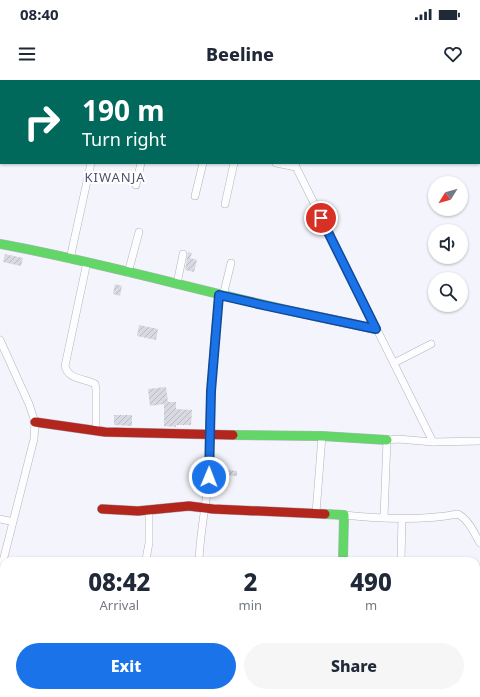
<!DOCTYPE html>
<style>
:root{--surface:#fff;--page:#f6f6f7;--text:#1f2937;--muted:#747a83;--accent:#1a73e8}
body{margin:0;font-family:"Noto Sans",sans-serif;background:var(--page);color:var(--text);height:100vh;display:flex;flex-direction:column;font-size:15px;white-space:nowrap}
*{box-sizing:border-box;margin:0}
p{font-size:13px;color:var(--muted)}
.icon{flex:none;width:22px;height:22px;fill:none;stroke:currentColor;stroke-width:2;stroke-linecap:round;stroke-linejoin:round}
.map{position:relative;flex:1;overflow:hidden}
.panel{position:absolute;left:0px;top:477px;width:480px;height:140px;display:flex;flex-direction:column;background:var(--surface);border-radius:12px 12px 0 0;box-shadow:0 1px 3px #0004}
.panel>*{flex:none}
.banner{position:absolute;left:0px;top:0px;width:480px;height:84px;box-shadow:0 1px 3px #0004;background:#00695c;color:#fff;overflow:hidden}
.needle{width:26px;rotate:233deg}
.tools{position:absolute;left:428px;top:96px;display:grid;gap:8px}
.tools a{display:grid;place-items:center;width:40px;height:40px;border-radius:50%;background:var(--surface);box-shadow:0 1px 3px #0004;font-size:20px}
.pin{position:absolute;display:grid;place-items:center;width:34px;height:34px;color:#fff;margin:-17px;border:2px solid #fff;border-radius:50%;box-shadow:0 1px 4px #0007}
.me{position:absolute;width:44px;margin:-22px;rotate:1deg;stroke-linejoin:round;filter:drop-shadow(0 0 3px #0008)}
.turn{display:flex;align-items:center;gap:14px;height:84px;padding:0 16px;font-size:18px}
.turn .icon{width:52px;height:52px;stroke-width:2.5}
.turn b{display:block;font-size:28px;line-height:34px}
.eta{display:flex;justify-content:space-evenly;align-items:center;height:68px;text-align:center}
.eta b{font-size:24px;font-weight:800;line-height:28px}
.primary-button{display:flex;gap:8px;margin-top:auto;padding:8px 16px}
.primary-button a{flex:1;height:46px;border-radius:24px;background:var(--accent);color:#fff;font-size:16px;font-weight:800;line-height:46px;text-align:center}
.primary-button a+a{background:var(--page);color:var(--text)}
.status{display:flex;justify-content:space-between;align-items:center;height:28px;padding:0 20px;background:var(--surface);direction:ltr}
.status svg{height:11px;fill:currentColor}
header{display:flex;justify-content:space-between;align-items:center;height:52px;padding:0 16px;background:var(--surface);font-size:18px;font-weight:800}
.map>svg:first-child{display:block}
.building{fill:url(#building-hatch)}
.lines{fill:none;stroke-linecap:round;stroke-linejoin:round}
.street-casing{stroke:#b3b2bc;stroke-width:8}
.fast-casing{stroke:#b3b2bc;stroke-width:10}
.slow-casing{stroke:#b3b2bc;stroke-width:10}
.jam-casing{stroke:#b3b2bc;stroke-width:10}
.street{stroke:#fdfdff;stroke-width:7}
.fast{stroke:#63d668;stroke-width:9}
.slow{stroke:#ff974d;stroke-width:9}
.jam{stroke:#b3261e;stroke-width:9}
.route-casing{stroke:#114b97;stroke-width:10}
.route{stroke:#1a73e8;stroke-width:7}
.labels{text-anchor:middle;stroke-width:4;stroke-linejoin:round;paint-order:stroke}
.neighbourhood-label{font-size:13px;letter-spacing:1px;fill:#52516f;stroke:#fff}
</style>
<div class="status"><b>08:40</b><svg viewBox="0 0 49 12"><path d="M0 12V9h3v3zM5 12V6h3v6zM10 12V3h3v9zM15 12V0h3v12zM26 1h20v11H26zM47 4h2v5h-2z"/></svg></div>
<header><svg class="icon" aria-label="menu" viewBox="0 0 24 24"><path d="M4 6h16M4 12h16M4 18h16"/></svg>Beeline<svg class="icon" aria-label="heart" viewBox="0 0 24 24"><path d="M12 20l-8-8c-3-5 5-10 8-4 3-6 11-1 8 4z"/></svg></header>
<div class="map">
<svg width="480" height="617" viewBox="0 0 480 617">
<defs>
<pattern id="building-hatch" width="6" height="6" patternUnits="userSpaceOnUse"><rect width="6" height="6" fill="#d9d9e3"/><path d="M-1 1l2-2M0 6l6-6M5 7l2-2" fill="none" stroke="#b9b9c2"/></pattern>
</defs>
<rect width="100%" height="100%" fill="#f4f4fc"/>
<path class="building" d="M188,172L192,173L190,178L197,180L194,192L185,190Z
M5,174L23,178L21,186L3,182Z
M115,204L122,206L120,216L113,214Z
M139,245L158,249L156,260L137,256Z
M166,307L168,322H176V329L192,330L191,345H176V347L164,346V324L150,326L148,309Z
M114,335H132V346L114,345Z
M216,389L237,391V396L216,395Z"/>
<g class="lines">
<g class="street-casing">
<path id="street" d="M256,0V1
M30,1V0
M139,1V0
M158,1L159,0
M300,1L302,0
M0,18H1
M276,83L296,87
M294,83L433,362
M136,105L141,83
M195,116L203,83
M225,124L234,83
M70,179L91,83
M87,182L65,286C68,300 85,298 95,304L96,309V351
M128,193L139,152
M177,204L183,174
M223,216L231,183
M0,260L29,324L35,342L34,359L0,493
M394,283L431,264
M316,433L322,356
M344,435C381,439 421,441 458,434C469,440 474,453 480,463
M384,437L387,360L398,359L433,362L480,361
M0,439L13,442
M146,479L149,463V430
M199,481C200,452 206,425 209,397C210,382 208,366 209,351C211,306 213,260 219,215
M401,481L402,438
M476,573H480
M195,617V613"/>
</g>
<g class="fast-casing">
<path id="fast" d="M0,164C106,183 209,214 315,236
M233,355L322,356L387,360
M325,434L344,435L343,481"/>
</g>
<g class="slow-casing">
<path id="slow" d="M315,236L376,249"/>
</g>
<g class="jam-casing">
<path id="jam" d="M35,342L105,352L233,355
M102,429L138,431L189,426L213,429L325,434"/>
</g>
<use href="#street" class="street"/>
<use href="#fast" class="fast"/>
<use href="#slow" class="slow"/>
<use href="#jam" class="jam"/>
</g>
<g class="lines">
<g class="route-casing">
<path id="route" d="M209,397L211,311L219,215L267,226L376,249L321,138"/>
</g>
<use href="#route" class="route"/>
</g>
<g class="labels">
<g class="neighbourhood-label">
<text x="115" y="102">KIWANJA</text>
</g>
</g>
</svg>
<div class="tools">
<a><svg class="needle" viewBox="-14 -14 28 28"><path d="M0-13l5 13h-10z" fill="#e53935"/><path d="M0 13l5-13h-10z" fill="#747a83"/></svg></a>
<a><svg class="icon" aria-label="sound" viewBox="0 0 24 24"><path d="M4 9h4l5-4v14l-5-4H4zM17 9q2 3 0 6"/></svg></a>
<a><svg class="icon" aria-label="search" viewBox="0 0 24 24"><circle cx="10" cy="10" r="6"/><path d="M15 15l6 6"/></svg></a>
</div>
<div class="pin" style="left:321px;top:138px;background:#d93025"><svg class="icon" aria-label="arrive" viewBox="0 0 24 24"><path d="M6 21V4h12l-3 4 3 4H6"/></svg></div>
<svg class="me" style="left:209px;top:397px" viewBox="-20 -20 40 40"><circle r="17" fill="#1a73e8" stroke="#fff" stroke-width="3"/><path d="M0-11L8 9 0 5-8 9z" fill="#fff"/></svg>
<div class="banner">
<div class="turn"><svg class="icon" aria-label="right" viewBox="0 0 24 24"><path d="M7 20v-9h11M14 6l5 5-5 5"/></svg><div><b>190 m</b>Turn right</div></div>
</div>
<section class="panel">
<div class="eta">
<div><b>08:42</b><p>Arrival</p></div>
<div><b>2</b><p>min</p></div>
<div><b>490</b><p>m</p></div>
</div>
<div class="primary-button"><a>Exit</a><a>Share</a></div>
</section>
</div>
